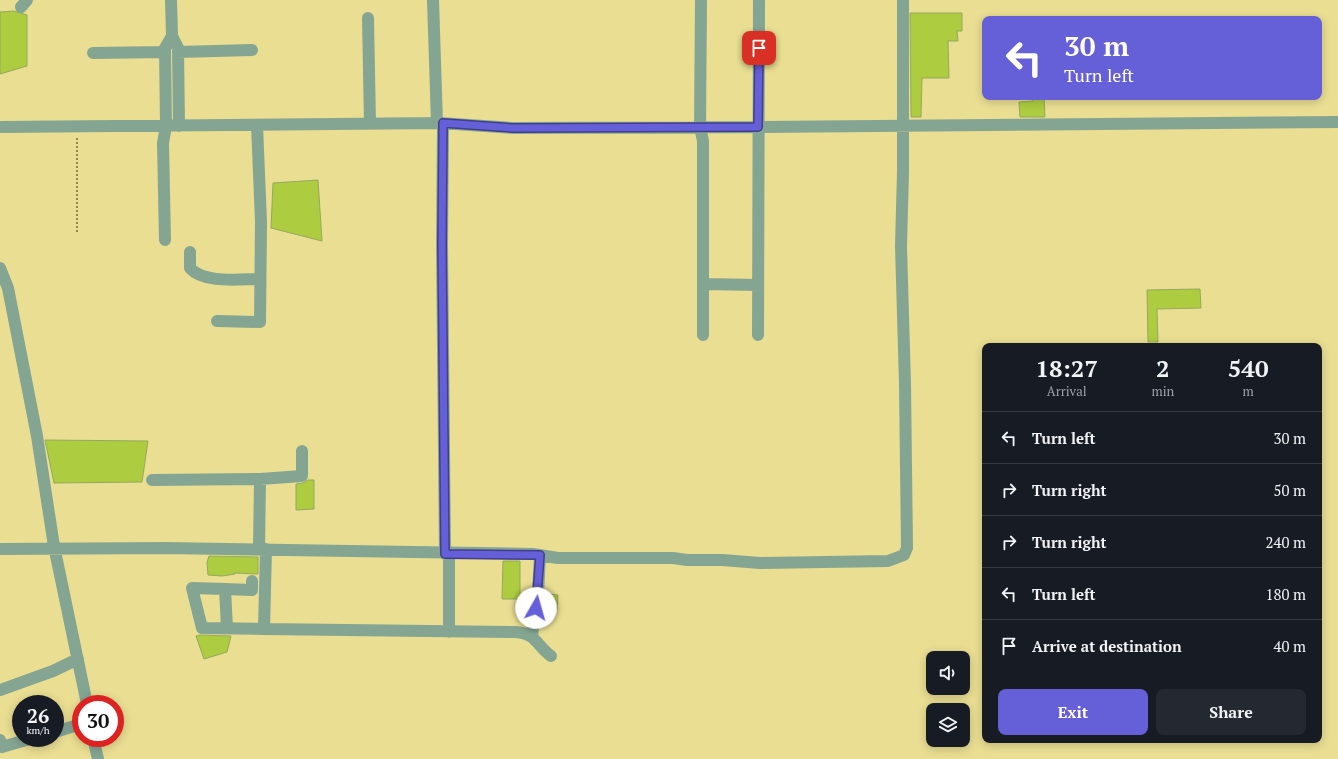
<!DOCTYPE html>
<style>
:root{--surface:#171b24;--page:#242831;--text:#f1f3f6;--muted:#9ea1a6;--line:#363941;--accent:#655fd8}
body{margin:0;font-family:"PT Serif",serif;background:var(--page);color:var(--text);height:100vh;display:flex;flex-direction:column;font-size:15px;white-space:nowrap}
*{box-sizing:border-box;margin:0}
p{font-size:13px;color:var(--muted)}
.icon{flex:none;width:22px;height:22px;fill:none;stroke:currentColor;stroke-width:2;stroke-linecap:round;stroke-linejoin:round}
.map{position:relative;flex:1;overflow:hidden}
.drawer{position:absolute;left:982px;top:343px;width:340px;height:400px;display:flex;flex-direction:column;background:var(--surface);border-radius:8px;box-shadow:0 2px 10px #0003}
.drawer>*{flex:none}
.guide{position:absolute;left:982px;top:16px;width:340px;height:84px;border-radius:8px;box-shadow:0 2px 10px #0003;background:#655fd8;color:#fff;overflow:hidden}
.tools{position:absolute;left:926px;top:651px;display:grid;gap:8px}
.tools a{display:grid;place-items:center;width:44px;height:44px;border-radius:8px;background:var(--surface);box-shadow:0 2px 10px #0003;font-size:20px}
.speed{position:absolute;left:12px;top:695px;display:flex;gap:8px;font-size:20px;font-weight:700;text-align:center}
.speed>*{display:grid;place-content:center;width:52px;height:52px;border-radius:50%;background:var(--surface);box-shadow:0 2px 10px #0003;line-height:1}
.speed small{font-size:10px;font-weight:400}
.speed .limit{border:6px solid #d22;background:#fff;color:#111}
.pin{position:absolute;display:grid;place-items:center;width:34px;height:34px;color:#fff;margin:-17px;border-radius:8px;box-shadow:0 2px 6px #0006}
.me{position:absolute;width:44px;margin:-22px;rotate:7deg;stroke-linejoin:round;filter:drop-shadow(0 0 3px #0008)}
.turn{display:flex;align-items:center;gap:14px;height:84px;padding:0 16px;font-size:18px}
.turn .icon{width:52px;height:52px;stroke-width:2.5}
.turn b{display:block;font-size:28px;line-height:34px}
.eta{display:flex;justify-content:space-evenly;align-items:center;height:68px;text-align:center}
.eta b{font-size:24px;font-weight:800;line-height:28px}
.cta{display:flex;gap:8px;margin-top:auto;padding:8px 16px}
.cta a{flex:1;height:46px;border-radius:8px;background:var(--accent);color:#fff;font-size:16px;font-weight:800;line-height:46px;text-align:center}
.cta a+a{background:var(--page);color:var(--text)}
ul{padding:0;list-style:none}
li{display:flex;align-items:center;gap:12px;height:52px;padding:0 16px;border-top:1px solid var(--line)}
li div{flex:1}
li b{display:block;font-size:15px}
li em{font-style:normal}
.map>svg:first-child{display:block}
.building{fill:#adcc3f;stroke:#95a861}
.lines{fill:none;stroke-linecap:round;stroke-linejoin:round}
.path{stroke:#8e8751;stroke-width:2;stroke-dasharray:2 2;stroke-linecap:butt}
.street{stroke:#85a593;stroke-width:12}
.route-casing{stroke:#423e8c;stroke-width:10}
.route{stroke:#655fd8;stroke-width:7}
</style>
<div class="map">
<svg width="1338" height="759" viewBox="0 0 1338 759">
<rect width="100%" height="100%" fill="#e9de92"/>
<path class="building" d="M14,11L27,15V66L0,74V12Z
M910,13H962V31H957L958,41H948L949,78H922L921,117H911Z
M1032,97H1044L1045,117H1020L1019,102L1033,101Z
M318,180L322,241L271,228L273,183Z
M1200,289L1201,308L1157,309L1158,342H1148L1147,290Z
M45,440L148,441L142,482L54,483Z
M308,480H314V509L296,510V484L303,483Z
M209,556L258,557V574L235,573V574L222,576L208,575L207,562Z
M503,561H520V599H502Z
M547,594L558,595L557,610H547Z
M196,636L200,635L231,636L227,652L204,659Z"/>
<g class="lines">
<path class="path" d="M77,138V234"/>
<path class="street" d="M171,0L172,36L178,48L179,126
M433,0L437,123
M701,0L700,127L703,141V335
M21,7L27,0
M368,18L370,124
M178,52L252,50
M93,53L165,52
M443,123L442,245L445,554
M0,127L440,123L513,128L758,127L1338,122
M165,240L163,143L166,126L165,48L172,36
M190,252V268C204,284 240,279 260,279
M0,268L8,288L37,436L54,546L87,704
M703,284L758,285
M217,321L260,322L261,222L257,125
M758,335L759,0
M260,479L302,476V451
M152,480L260,479L259,549
M0,549L166,548L533,554L558,558H673L687,560H722L760,563L888,561L904,555L907,548L905,384L901,246L903,172V0
M266,549L264,629L516,632C537,634 536,645 551,656
M225,589L252,590V581
M227,628L225,589L192,588L202,628L264,629
M449,632V554
M532,636L538,594L540,555
M0,690L53,671L78,659
M55,732L81,724
M93,738L98,759
M0,740L2,747L33,738"/>
</g>
<g class="lines">
<g class="route-casing">
<path id="route" d="M536,608L540,555L445,554L442,245L443,123L512,128L758,127L759,48"/>
</g>
<use href="#route" class="route"/>
</g>
</svg>
<div class="tools">
<a><svg class="icon" aria-label="sound" viewBox="0 0 24 24"><path d="M4 9h4l5-4v14l-5-4H4zM17 9q2 3 0 6"/></svg></a>
<a><svg class="icon" aria-label="layers" viewBox="0 0 24 24"><path d="M12 4l9 5-9 5-9-5zM3 14l9 5 9-5"/></svg></a>
</div>
<div class="speed"><div>26<small>km/h</small></div><div class="limit">30</div></div>
<div class="pin" style="left:759px;top:48px;background:#d93025"><svg class="icon" aria-label="arrive" viewBox="0 0 24 24"><path d="M6 21V4h12l-3 4 3 4H6"/></svg></div>
<svg class="me" style="left:536px;top:608px" viewBox="-20 -20 40 40"><circle r="19" fill="#fff"/><path d="M0-13L10 11 0 6-10 11z" fill="#655fd8"/></svg>
<div class="guide">
<div class="turn"><svg class="icon" aria-label="left" viewBox="0 0 24 24"><path d="M17 20v-9H6M10 6l-5 5 5 5"/></svg><div><b>30 m</b>Turn left</div></div>
</div>
<section class="drawer">
<div class="eta">
<div><b>18:27</b><p>Arrival</p></div>
<div><b>2</b><p>min</p></div>
<div><b>540</b><p>m</p></div>
</div>
<ul>
<li><svg class="icon" aria-label="left" viewBox="0 0 24 24"><path d="M17 20v-9H6M10 6l-5 5 5 5"/></svg><div><b>Turn left</b></div><em>30 m</em></li>
<li><svg class="icon" aria-label="right" viewBox="0 0 24 24"><path d="M7 20v-9h11M14 6l5 5-5 5"/></svg><div><b>Turn right</b></div><em>50 m</em></li>
<li><svg class="icon" aria-label="right" viewBox="0 0 24 24"><path d="M7 20v-9h11M14 6l5 5-5 5"/></svg><div><b>Turn right</b></div><em>240 m</em></li>
<li><svg class="icon" aria-label="left" viewBox="0 0 24 24"><path d="M17 20v-9H6M10 6l-5 5 5 5"/></svg><div><b>Turn left</b></div><em>180 m</em></li>
<li><svg class="icon" aria-label="arrive" viewBox="0 0 24 24"><path d="M6 21V4h12l-3 4 3 4H6"/></svg><div><b>Arrive at destination</b></div><em>40 m</em></li>
</ul>
<div class="cta"><a>Exit</a><a>Share</a></div>
</section>
</div>
